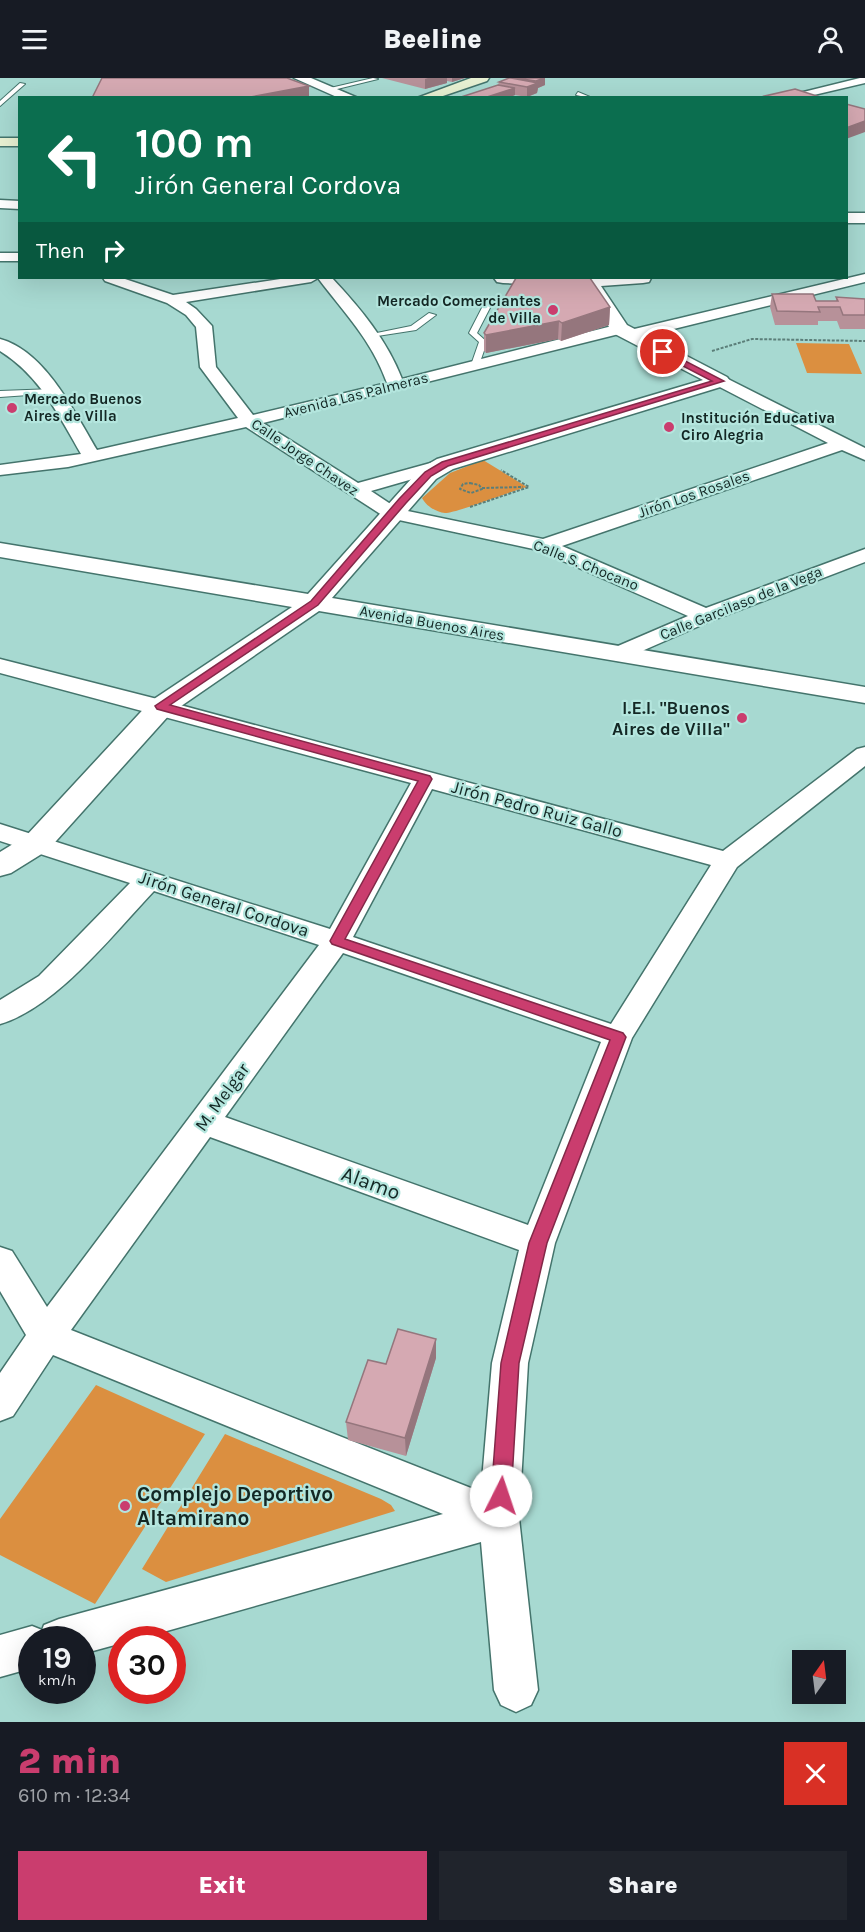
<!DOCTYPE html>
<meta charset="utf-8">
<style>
:root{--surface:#171b24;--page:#20242c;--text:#f1f3f6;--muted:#9ea1a6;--accent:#ca3d6e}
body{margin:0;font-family:Karla,sans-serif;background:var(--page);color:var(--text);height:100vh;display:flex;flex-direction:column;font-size:22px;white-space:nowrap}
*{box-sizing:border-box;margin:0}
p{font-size:20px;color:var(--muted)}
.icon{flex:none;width:33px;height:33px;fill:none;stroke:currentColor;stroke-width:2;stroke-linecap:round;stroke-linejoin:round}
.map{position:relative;height:1644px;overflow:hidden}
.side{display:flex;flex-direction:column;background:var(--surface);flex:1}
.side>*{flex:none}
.top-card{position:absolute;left:18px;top:18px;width:830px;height:183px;border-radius:0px;box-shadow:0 6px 24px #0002;background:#0b6e4f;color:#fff;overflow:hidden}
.needle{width:39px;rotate:14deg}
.fabs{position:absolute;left:792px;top:1572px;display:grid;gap:12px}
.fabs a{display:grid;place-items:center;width:54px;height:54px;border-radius:0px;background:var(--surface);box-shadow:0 6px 24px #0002;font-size:30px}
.speed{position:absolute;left:18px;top:1548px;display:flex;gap:12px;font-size:30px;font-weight:700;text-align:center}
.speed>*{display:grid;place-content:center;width:78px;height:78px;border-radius:50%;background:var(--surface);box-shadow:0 6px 24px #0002;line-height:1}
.speed small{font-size:15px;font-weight:400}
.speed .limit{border:9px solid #d22;background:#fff;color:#111}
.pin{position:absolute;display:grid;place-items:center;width:51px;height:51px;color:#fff;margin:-26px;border:3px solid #fff;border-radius:50%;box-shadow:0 2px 6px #0007}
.me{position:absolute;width:66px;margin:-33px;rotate:4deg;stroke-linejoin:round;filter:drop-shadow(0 0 4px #0008)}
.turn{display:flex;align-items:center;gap:21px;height:126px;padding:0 18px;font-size:27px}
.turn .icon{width:78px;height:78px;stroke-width:2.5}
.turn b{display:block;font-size:42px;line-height:51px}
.then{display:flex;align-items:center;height:57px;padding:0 18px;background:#0003;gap:12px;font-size:22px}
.round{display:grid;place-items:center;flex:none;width:63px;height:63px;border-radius:0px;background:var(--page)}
.head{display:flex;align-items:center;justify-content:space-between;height:102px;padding:0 18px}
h1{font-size:36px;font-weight:800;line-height:45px;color:var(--accent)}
.button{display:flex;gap:12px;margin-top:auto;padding:12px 18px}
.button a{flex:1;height:69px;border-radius:0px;background:var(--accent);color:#fff;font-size:24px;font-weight:800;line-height:69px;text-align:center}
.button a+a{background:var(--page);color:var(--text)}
header{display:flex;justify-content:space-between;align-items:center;height:78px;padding:0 18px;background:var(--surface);font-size:27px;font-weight:800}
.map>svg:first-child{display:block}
.green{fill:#db8f40}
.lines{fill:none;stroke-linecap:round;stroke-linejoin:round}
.service-casing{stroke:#44746c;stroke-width:2}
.minor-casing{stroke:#44746c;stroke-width:3}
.tertiary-casing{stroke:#44746c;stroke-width:3}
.secondary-casing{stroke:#44746c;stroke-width:3}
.path{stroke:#5b7e79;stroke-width:2;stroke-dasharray:3 1.5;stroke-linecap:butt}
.service{fill:#fff;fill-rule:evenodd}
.minor{fill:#fff;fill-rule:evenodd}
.tertiary{fill:#fff;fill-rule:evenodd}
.secondary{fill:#e7f0d2;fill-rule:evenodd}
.wall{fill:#b79199}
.shaded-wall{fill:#95767d}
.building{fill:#d5a9b2;stroke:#95767d;stroke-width:1.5}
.route{fill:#ca3d6e;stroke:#832848;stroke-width:1.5}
.poi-dot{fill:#ca3d6e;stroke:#b4e6de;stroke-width:2}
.labels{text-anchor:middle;stroke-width:4.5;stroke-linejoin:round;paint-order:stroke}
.far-poi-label{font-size:15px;font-weight:bold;fill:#132724;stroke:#b4e6de;text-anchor:start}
.far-street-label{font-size:15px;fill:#132724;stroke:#b4e6de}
.poi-label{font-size:18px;font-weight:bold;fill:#132724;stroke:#b4e6de;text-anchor:end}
.street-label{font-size:18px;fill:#132724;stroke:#b4e6de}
.near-street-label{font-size:21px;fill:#132724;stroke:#b4e6de}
.near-poi-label{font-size:21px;font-weight:bold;fill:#132724;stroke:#b4e6de;text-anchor:start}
</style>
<header><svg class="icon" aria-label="menu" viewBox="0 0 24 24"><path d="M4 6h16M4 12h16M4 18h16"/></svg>Beeline<svg class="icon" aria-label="person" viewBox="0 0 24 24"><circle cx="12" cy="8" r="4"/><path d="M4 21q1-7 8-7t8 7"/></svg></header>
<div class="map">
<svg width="865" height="1644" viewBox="0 0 865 1644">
<rect width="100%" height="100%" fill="#a7d9d1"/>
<path class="green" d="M796,265L849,266L862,296L807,295Z
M483,382L527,409C512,413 457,435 445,435C436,434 426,428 422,420L450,395Z
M96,1307L205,1356L95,1526L0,1477V1441Z
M225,1356L381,1421L391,1427L395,1433L166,1504L142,1491Z"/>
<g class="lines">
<g class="service-casing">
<path id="service" d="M373,0L378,1L329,13L326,11Z
M20,5L25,6L0,28V23Z
M578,14L590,19V20L576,17Z
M486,222L493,224L477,255L487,264L479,287L475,289L471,287L479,264L469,255Z
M429,235L436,237L416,252L371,259L367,257L411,248Z
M54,311L58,313L57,315L0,319V313Z"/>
</g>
<g class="minor-casing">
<path id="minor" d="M860,0H865V5L801,20H779Z
M0,122L20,123V131L0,130Z
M0,175H20V183H0Z
M865,196V204L629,262L624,260L623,255L263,345L358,405L445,381L451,382L454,386L451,390L371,413L398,431L543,461L828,365L714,306L712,303L714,300H726L865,370V382L842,372L562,468L706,530L865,471V484L713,542L619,583L611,581L608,576L611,571L688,538L538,472L385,439L246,349L68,389L0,397V387L81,376C58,336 40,298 0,273V261C45,273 75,335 97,372L238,340L200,289L196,249L186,237L167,225L105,203L103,200H122L173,217L287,200H332C360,230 387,262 402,301L620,246L625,248L626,253ZM318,200C345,236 371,261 387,305L253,337L216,289L212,248L196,231L186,224L311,204Z
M0,581L169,624L723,773L857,671L865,669V688L737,789L632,960L555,1165L528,1285L519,1440L538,1612L531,1627L516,1634L501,1627L494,1612L481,1464L135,1562H122V1565L82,1576V1562H32V1590L0,1599V1557L32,1548L42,1552L44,1547L59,1541L443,1436L53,1277L13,1338L0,1343V1295L26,1257L0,1213V1169L12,1173L47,1229L319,867L154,813C114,855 56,930 0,946V922L39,898L130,805L0,763V746L330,851L411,705L0,595ZM432,711L711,787L611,946L353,859ZM343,875L601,964L528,1147L225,1039ZM210,1059L519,1172L492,1285L481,1414L71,1252Z"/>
</g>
<g class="tertiary-casing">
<path id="tertiary" d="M294,0H311L358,20H339Z
M846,135H865V145H846Z
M494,200H651L649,204L643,205L601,208L627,247L727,299L730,303L727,307L453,391L436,401L332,520L865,609V625L319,533L171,635L48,772L11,795L0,798V774L26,758L151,623L292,529L0,479V465L308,516L420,391L437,381L703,302L613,255L583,209L503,205L497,204Z"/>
</g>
<g class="secondary-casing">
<path id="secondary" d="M471,0H489L487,3L437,20H417Z
M0,60H20V68H0Z"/>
</g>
<path class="path" d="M712,273L752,261L865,263
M470,405L479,407L482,411L471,415L460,411L463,406Z
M482,410L523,409
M470,429L529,409L501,392"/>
<use href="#service" class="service"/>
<use href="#minor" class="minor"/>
<use href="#tertiary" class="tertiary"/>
<use href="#secondary" class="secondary"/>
</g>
<path class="wall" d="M382,0H465L452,4L447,3V5L425,11Z
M545,0V7L538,10L537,15L527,19L515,17L508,20H458L498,7L499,4L515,1Z
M772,216L816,223H836V219L865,221V251H840L837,243H818V247H775L770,229Z
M610,229L609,247L561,263L558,261L486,275L484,273V255Z
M436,1280L406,1378L348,1362L346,1344L386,1286Z"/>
<path class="shaded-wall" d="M428,0H447V5L425,11V1Z
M452,0H465L452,4Z
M544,0H545V7L538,10L537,15L527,19V9L536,6V3Z
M309,8V20H245Z
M515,10V17L508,20H484Z
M865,43V54L846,61V50Z
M610,229L609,247L561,263L562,245Z
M559,243L558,261L486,275V257Z
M436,1261V1280L406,1378L405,1360Z"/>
<path class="building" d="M102,0H287L309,8L245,20H92Z
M509,0H511L538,5L527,9L499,4Z
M515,0H544L536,3Z
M498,7L515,10L484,20H458Z
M795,11L823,20H756Z
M846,26L865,31V43L846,50Z
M516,200H590L610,229L562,245L559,243L486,257L484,255Z
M772,216H813L816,223H838L836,219L865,221V237H843L840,229H818L820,234L777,233Z
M398,1251L436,1261L405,1360L346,1344L368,1282L386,1286Z"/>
<path class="route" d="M660,273H666L724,303L448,388L431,398L406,425L318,527L170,627L430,698L432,701L345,861L623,955L626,959L547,1165L519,1285L511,1418L508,1425L501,1427L494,1425L491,1418L501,1285L529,1165L610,962L332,866L330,863L418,703L157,631L155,628L311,523L399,421L425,394L442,384L712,303L660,276Z"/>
<g class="poi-dot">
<circle cx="553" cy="232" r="6"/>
<circle cx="12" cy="330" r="6"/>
<circle cx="669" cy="349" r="6"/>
<circle cx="742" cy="640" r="6"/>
<circle cx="125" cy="1428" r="6"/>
</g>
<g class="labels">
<g class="far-poi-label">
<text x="541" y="228" text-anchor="end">Mercado Comerciantes<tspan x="541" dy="17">de Villa</tspan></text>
<text x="24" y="326">Mercado Buenos<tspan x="24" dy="17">Aires de Villa</tspan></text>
<text x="681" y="345">Institución Educativa<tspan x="681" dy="17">Ciro Alegria</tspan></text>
</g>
<g class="far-street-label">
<text transform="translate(356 317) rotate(-14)" y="5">Avenida Las Palmeras</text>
<text transform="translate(305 379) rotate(34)" y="5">Calle Jorge Chavez</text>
<text transform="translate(694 416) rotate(-19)" y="5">Jirón Los Rosales</text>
<text transform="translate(586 487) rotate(22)" y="5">Calle S. Chocano</text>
<text transform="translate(741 525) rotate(-22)" y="5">Calle Garcilaso de la Vega</text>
<text transform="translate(432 545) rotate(10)" y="5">Avenida Buenos Aires</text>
</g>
<g class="poi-label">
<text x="730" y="636">I.E.I. "Buenos<tspan x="730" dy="21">Aires de Villa"</tspan></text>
</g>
<g class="street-label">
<text transform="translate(537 731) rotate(15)" y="6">Jirón Pedro Ruiz Gallo</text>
<text transform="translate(224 826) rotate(18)" y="6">Jirón General Cordova</text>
<text transform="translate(222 1019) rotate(-54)" y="6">M. Melgar</text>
</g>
<g class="near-street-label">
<text transform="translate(371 1105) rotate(20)" y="7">Alamo</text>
</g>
<g class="near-poi-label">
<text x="137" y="1423">Complejo Deportivo<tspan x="137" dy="24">Altamirano</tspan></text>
</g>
</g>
</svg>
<div class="fabs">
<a><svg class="needle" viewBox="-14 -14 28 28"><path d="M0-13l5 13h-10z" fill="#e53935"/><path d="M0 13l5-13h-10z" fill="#9ea1a6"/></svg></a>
</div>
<div class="speed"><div>19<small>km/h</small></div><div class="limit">30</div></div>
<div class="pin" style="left:663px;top:274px;background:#d93025"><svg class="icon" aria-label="arrive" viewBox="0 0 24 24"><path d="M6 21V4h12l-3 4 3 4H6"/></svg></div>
<svg class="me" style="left:501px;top:1418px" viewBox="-20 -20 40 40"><circle r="19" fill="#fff"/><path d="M0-13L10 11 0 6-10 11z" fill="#ca3d6e"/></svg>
<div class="top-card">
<div class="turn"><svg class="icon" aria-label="left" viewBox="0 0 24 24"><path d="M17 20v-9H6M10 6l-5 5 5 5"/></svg><div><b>100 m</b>Jirón General Cordova</div></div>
<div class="then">Then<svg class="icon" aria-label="right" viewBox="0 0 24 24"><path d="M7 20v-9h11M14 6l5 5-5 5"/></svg></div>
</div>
</div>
<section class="side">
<div class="head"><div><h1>2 min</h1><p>610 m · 12:34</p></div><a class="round" style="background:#d93025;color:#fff"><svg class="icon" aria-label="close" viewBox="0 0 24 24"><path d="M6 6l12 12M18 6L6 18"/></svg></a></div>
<div class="button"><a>Exit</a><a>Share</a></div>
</section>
